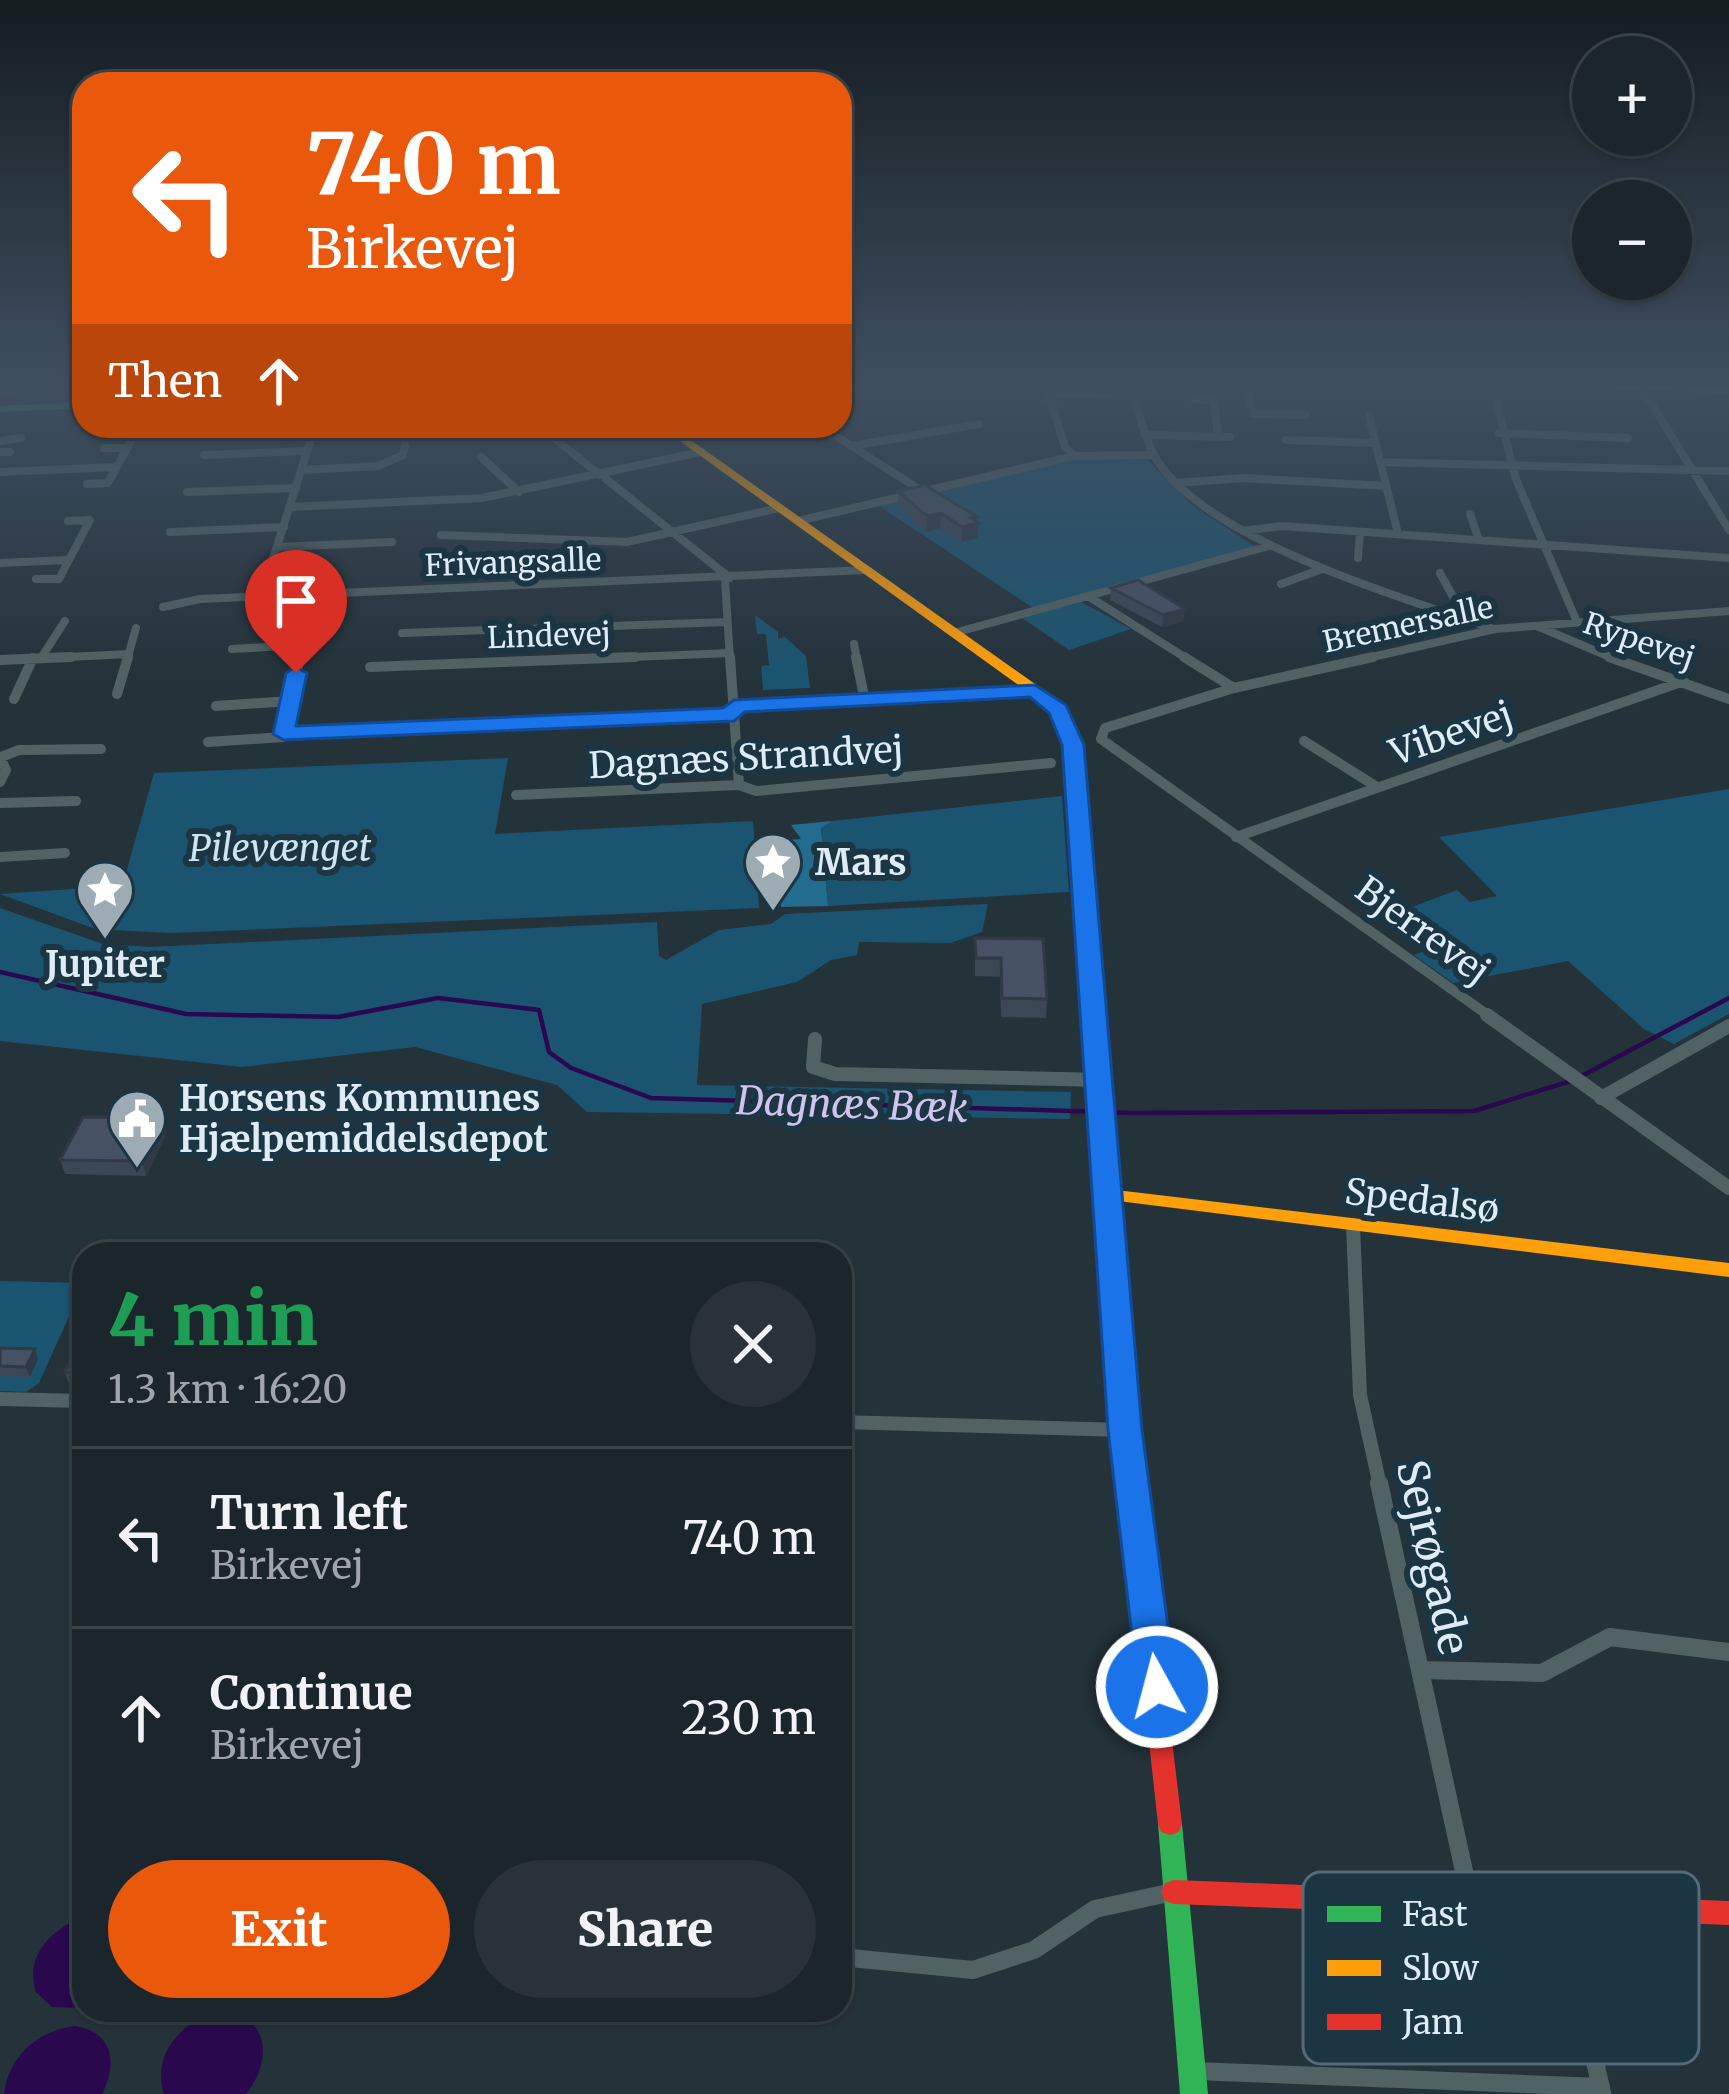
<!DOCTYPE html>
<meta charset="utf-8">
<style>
:root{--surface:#1b262c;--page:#283238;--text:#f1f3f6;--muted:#a0a5a9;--line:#394348;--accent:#ea580c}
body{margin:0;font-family:Merriweather,serif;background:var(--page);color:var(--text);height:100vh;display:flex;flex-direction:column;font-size:45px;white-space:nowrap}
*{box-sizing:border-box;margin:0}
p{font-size:39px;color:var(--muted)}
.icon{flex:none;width:66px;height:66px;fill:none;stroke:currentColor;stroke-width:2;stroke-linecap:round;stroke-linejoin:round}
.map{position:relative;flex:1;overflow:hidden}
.panel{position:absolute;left:72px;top:1242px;width:780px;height:780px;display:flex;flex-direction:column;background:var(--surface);border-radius:36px;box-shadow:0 3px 9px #0004,0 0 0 3px var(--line)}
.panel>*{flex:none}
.banner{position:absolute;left:72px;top:72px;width:780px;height:366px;border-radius:36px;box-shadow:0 3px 9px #0004,0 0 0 3px var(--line);background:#ea580c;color:#fff;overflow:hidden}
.controls{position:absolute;left:1572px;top:36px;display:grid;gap:24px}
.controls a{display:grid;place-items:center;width:120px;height:120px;border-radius:50%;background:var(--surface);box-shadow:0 3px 9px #0004,0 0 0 3px var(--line);font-size:60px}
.pin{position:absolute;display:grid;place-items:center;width:102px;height:102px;color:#fff;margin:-123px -51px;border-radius:50% 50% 50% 0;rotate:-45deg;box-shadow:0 0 12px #0007}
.pin .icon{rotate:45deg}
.me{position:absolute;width:132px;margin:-66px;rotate:353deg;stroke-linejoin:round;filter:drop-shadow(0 0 9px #0008)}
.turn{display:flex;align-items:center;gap:42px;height:252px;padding:0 36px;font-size:54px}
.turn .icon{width:156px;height:156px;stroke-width:2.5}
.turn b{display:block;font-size:84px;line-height:102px}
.then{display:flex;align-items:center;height:114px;padding:0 36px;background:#0003;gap:24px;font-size:45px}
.round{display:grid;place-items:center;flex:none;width:126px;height:126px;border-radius:63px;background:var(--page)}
.head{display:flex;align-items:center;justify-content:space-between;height:204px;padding:0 36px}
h1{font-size:72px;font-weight:800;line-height:90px;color:#1e9e55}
.cta{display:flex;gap:24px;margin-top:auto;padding:24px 36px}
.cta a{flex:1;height:138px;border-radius:72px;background:var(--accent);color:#fff;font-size:48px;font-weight:800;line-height:138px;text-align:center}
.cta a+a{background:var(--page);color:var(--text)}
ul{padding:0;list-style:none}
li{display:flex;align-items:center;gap:36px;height:180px;padding:0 36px;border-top:3px solid var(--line)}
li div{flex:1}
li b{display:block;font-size:45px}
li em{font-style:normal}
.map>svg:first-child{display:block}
.green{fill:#1b5470}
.forest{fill:#236c8f}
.water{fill:#29084d}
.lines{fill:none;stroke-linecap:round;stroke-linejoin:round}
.stream{stroke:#29084d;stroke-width:4.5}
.street-far3{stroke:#516264;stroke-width:8}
.street-far2{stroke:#516264;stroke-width:10}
.street-far1{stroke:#516264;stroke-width:14}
.street{stroke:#516264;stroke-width:18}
.fast{fill:#30b455;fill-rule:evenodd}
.slow{fill:#ff9f0a;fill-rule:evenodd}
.jam{fill:#e5322d;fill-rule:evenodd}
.wall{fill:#3c4755}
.shaded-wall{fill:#313945}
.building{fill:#465263;stroke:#313945;stroke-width:3}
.route{fill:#1a73e8;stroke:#114b97;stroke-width:3}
.labels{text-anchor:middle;stroke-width:12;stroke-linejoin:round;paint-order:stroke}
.far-street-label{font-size:30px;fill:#ddecf5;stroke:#1b3543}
.street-label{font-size:36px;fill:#ddecf5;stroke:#1b3543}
.park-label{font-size:36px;font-style:italic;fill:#cee4f2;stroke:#1b3543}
.poi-label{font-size:36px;font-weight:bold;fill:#ddecf5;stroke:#1b3543;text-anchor:start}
.water-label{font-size:39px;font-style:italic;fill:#d0c4ef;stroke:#1b3543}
.near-street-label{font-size:42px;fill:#ddecf5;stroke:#1b3543}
.key{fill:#1b3543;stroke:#556c78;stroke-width:3}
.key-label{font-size:33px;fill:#ddecf5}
</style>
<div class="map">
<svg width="1729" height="2094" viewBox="0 0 1729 2094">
<rect width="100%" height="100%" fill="#24323a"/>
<path class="green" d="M1076,458L1148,460L1191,504L1255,547L1033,608L878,505Z
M1081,602L1131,629L1069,650L1022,618Z
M755,615L778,632V639L785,637L806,656L810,688L763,690L761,666L769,665L766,634H757Z
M508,758L495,834L753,821L759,908L171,933L110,930L154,773Z
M1729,789V1014L1674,1044L1644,1029L1568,961L1453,983L1414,955L1454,940L1409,908L1457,890L1470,902L1497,896L1439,837Z
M1062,796L1069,892L828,906L821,827L832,821Z
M114,886L104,916L94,920H102L98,930L0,894Z
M988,904L982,932L951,943L859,942L857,955L831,960L797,982L702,1004L697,1085L1071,1092L1070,1119L587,1112L557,1085L415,1047L242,1067L0,1041V908L103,944L151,947L657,922L659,956L666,960L719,930L771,924L785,914Z
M0,1281L84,1283L39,1383L26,1392L0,1391Z"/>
<path class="forest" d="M832,821L821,828L828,906L781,907L770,847L775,841L801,839L791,825Z"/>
<path class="water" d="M84,1917V2008L52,2007L36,1992C24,1956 52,1928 84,1917Z
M212,2013C267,2007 276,2057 246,2094H164C152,2056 178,2026 212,2013Z
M75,2026C113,2032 118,2063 102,2094H4C9,2056 37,2031 75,2026Z"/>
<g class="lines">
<path class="stream" d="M0,972L186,1014L338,1017L438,998L539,1010L549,1052L571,1068L651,1098L1134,1113L1474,1111L1574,1080L1729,998"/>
<path class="street-far3" d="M1129,383C1137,406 1143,432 1153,453C1196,538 1407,599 1494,629
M1247,383L1253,414L1306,415
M1493,385L1515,477L1577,622
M1642,388L1729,530
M0,391L58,383
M1195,399L1214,400L1218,437
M1369,416L1398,534
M539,426L600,475
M820,426L922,491
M1499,433L1628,438
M550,435L592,426
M1145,435L1230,437
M1286,440L1375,443
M0,441L21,438
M851,446L979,424
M104,448H127
M0,452H10
M204,455L307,451
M1074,456L1065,447L1049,394L1132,395
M481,457L519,492
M1380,462L1729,471
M301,470L378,466L403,455L405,445
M0,472L116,467
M606,479L730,578
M1176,483L1243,478L1386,486
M87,484L108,483L135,434L113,435
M187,492L296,488
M291,507L482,498L701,452
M1470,514L1479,540
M798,521L1074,456L1154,455
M1243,531L1282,526L1729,558
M170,532L284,527
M441,535L627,542L779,508
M278,547L392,542
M1358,558L1360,532
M0,563L68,560
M1440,573L1462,613
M36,579H59L90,520L68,521
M725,579L730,660
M1281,584L1322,569
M1088,596L1189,660
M261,597L315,426
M163,607L200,599L866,570
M1537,626L1617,660
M402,633L727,622
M954,633L1269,546
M854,644L857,660
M232,649L302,645
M41,658L65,621
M7,660L129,654
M127,660L136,628
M299,660L313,595
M558,660L730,653
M1359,660L1495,629L1729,611"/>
<path class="street-far2" d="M730,657L739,785
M856,657L865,701
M1184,657L1234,688
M1373,657L1234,688L1105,728L1101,739L1492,1018
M1609,657L1729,699
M0,660L71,657
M370,667L635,657
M117,694L128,657
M14,699L33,658
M216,706L291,701
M734,706L1035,691
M284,733L734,714
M1304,741L1377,787
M208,742L283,737L300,657
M0,757L6,770L0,782
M1,757L19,750L101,749
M516,795L739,785L756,791L1051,763
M0,803L76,801
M1236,837L1684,681
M0,857L65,853"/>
<path class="street-far1" d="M1487,1015L1729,1188
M815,1039L813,1067L835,1074L1102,1080
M1601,1098L1729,1026
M1353,1225L1360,1395L1380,1486
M0,1399L84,1401
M840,1422L1125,1430"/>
<path class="street" d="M1379,1483L1471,1903
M1422,1670L1542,1673L1610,1637L1729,1652
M1561,1908L1602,2093
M840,1957L973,1970L1034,1950L1095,1909L1173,1892
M1195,2071L1601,2087"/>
<path class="fast" d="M1563,383L1729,388V394L1568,386Z
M84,402V408L0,412V406Z
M1170,1813L1179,1816L1182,1824L1208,2094H1180L1158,1824L1161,1816Z"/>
<path class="slow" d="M659,426H671L1052,696L1077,728L1109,1072L1107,1076H1095L1093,1072L1063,728L1042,702Z
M1108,1189L1729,1263V1277L1102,1199L1099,1195L1102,1191Z"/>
<path class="jam" d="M1490,383H1575L1580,386L1575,389L1495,386Z
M1101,1067L1109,1072L1135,1430L1182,1824L1179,1832L1170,1835L1161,1832L1158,1824L1115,1430L1093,1072Z
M1174,1880L1729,1901V1925L1174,1904L1165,1901L1161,1892L1165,1883Z"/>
</g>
<path class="wall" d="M898,491L977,517L978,538L962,542L940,528L926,532L898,506Z
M1111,588L1185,609L1183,621L1162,627L1110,600Z
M975,938L1047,999L1046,1018L1001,1017L1000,977L975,976Z
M163,1118L167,1133L146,1176L65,1174L60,1160Z
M0,1348L38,1359L30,1377L0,1376Z
M84,1349V1383L68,1382L65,1372Z"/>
<path class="shaded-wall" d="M941,513L940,528L926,532L927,516Z
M977,517L978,538L962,542V527L971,518Z
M1185,609L1183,621L1162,627L1163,615Z
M163,1118L167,1133L146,1176L142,1161Z
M35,1349L38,1359L30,1377L26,1367Z"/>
<path class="building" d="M925,485L977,517L971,518L978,523L962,527L941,513L927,516L898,491Z
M1138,580L1185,609L1163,615L1111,588Z
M975,938L1043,939L1047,999L1002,998L1001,958H976Z
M83,1117L163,1118L142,1161L60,1160Z
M0,1348L35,1349L26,1367L0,1366Z
M76,1349H84V1366L81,1373L65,1372Z"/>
<linearGradient id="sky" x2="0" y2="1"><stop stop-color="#141c20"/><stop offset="0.57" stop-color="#3f4f60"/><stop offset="1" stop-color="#3f4f60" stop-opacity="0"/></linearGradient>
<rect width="1729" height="676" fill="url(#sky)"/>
<path class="route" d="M296,667L307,673L296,726L723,708L734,700L1035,685L1066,705L1084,745L1142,1430L1176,1687L1171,1699L1157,1704L1144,1699L1138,1687L1108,1430L1062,745L1049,713L1030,697L745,712L734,721L284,740L273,734L286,673Z"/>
<defs>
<g id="sight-pin" transform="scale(3)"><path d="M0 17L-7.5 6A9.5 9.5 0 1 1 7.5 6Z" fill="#9cabb4" stroke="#1b3543"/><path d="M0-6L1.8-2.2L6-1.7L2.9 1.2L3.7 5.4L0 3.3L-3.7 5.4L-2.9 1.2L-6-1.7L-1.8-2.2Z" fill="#fff"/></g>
<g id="civic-pin" transform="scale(3)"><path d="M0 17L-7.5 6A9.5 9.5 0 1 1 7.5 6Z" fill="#9cabb4" stroke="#1b3543"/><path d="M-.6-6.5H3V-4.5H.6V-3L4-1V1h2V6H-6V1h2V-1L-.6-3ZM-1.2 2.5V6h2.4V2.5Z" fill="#fff"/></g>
</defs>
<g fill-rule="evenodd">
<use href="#sight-pin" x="773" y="862"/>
<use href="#sight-pin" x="105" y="890"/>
<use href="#civic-pin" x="137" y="1119"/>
</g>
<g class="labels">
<g class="far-street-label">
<text transform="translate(513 563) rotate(-2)" y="10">Frivangsalle</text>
<text transform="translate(1408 625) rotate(-12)" y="10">Bremersalle</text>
<text transform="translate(549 636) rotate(-2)" y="10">Lindevej</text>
<text transform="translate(1639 641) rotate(19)" y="10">Rypevej</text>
</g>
<g class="street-label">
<text transform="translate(1451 733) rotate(-19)" y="13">Vibevej</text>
<text transform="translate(746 757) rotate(-3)" y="13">Dagnæs Strandvej</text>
<text transform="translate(1423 930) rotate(36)" y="13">Bjerrevej</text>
<text transform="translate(1422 1200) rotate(7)" y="13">Spedalsø</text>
</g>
<g class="park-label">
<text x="280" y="861">Pilevænget</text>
</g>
<g class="poi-label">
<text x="815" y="875">Mars</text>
<text x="105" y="977" text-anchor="middle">Jupiter</text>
<text x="179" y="1111">Horsens Kommunes<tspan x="179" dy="41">Hjælpemiddelsdepot</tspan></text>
</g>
<g class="water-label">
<text transform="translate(852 1104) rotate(2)" y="14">Dagnæs Bæk</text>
</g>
<g class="near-street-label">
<text transform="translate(1433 1557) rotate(77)" y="15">Sejrøgade</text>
</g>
</g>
<rect x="1303" y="1872" width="396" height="192" rx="18" class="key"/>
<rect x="1327" y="1906" width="54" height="16" fill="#30b455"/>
<rect x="1327" y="1960" width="54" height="16" fill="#ff9f0a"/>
<rect x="1327" y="2014" width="54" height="16" fill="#e5322d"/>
<g class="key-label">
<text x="1402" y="1926">Fast</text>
<text x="1402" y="1980">Slow</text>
<text x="1402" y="2034">Jam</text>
</g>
</svg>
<div class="controls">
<a>+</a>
<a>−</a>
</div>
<div class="pin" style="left:296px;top:673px;background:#d93025"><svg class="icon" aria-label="arrive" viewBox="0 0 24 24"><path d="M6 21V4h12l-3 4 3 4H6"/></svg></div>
<svg class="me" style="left:1157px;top:1687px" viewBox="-20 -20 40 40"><circle r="17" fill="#1a73e8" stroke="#fff" stroke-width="3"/><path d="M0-11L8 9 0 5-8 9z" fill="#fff"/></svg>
<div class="banner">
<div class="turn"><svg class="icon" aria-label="left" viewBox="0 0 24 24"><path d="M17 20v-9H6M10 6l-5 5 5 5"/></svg><div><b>740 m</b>Birkevej</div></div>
<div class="then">Then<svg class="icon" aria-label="ahead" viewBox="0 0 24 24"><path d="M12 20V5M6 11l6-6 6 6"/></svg></div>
</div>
<section class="panel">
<div class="head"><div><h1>4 min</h1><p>1.3 km · 16:20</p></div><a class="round"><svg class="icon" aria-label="close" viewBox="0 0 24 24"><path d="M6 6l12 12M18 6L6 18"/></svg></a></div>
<ul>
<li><svg class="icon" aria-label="left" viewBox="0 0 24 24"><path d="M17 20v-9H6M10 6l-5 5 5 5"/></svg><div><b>Turn left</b><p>Birkevej</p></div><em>740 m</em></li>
<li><svg class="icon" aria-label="ahead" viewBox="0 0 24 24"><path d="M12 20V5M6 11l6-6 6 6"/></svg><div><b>Continue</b><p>Birkevej</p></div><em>230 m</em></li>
</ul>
<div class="cta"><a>Exit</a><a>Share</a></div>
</section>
</div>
